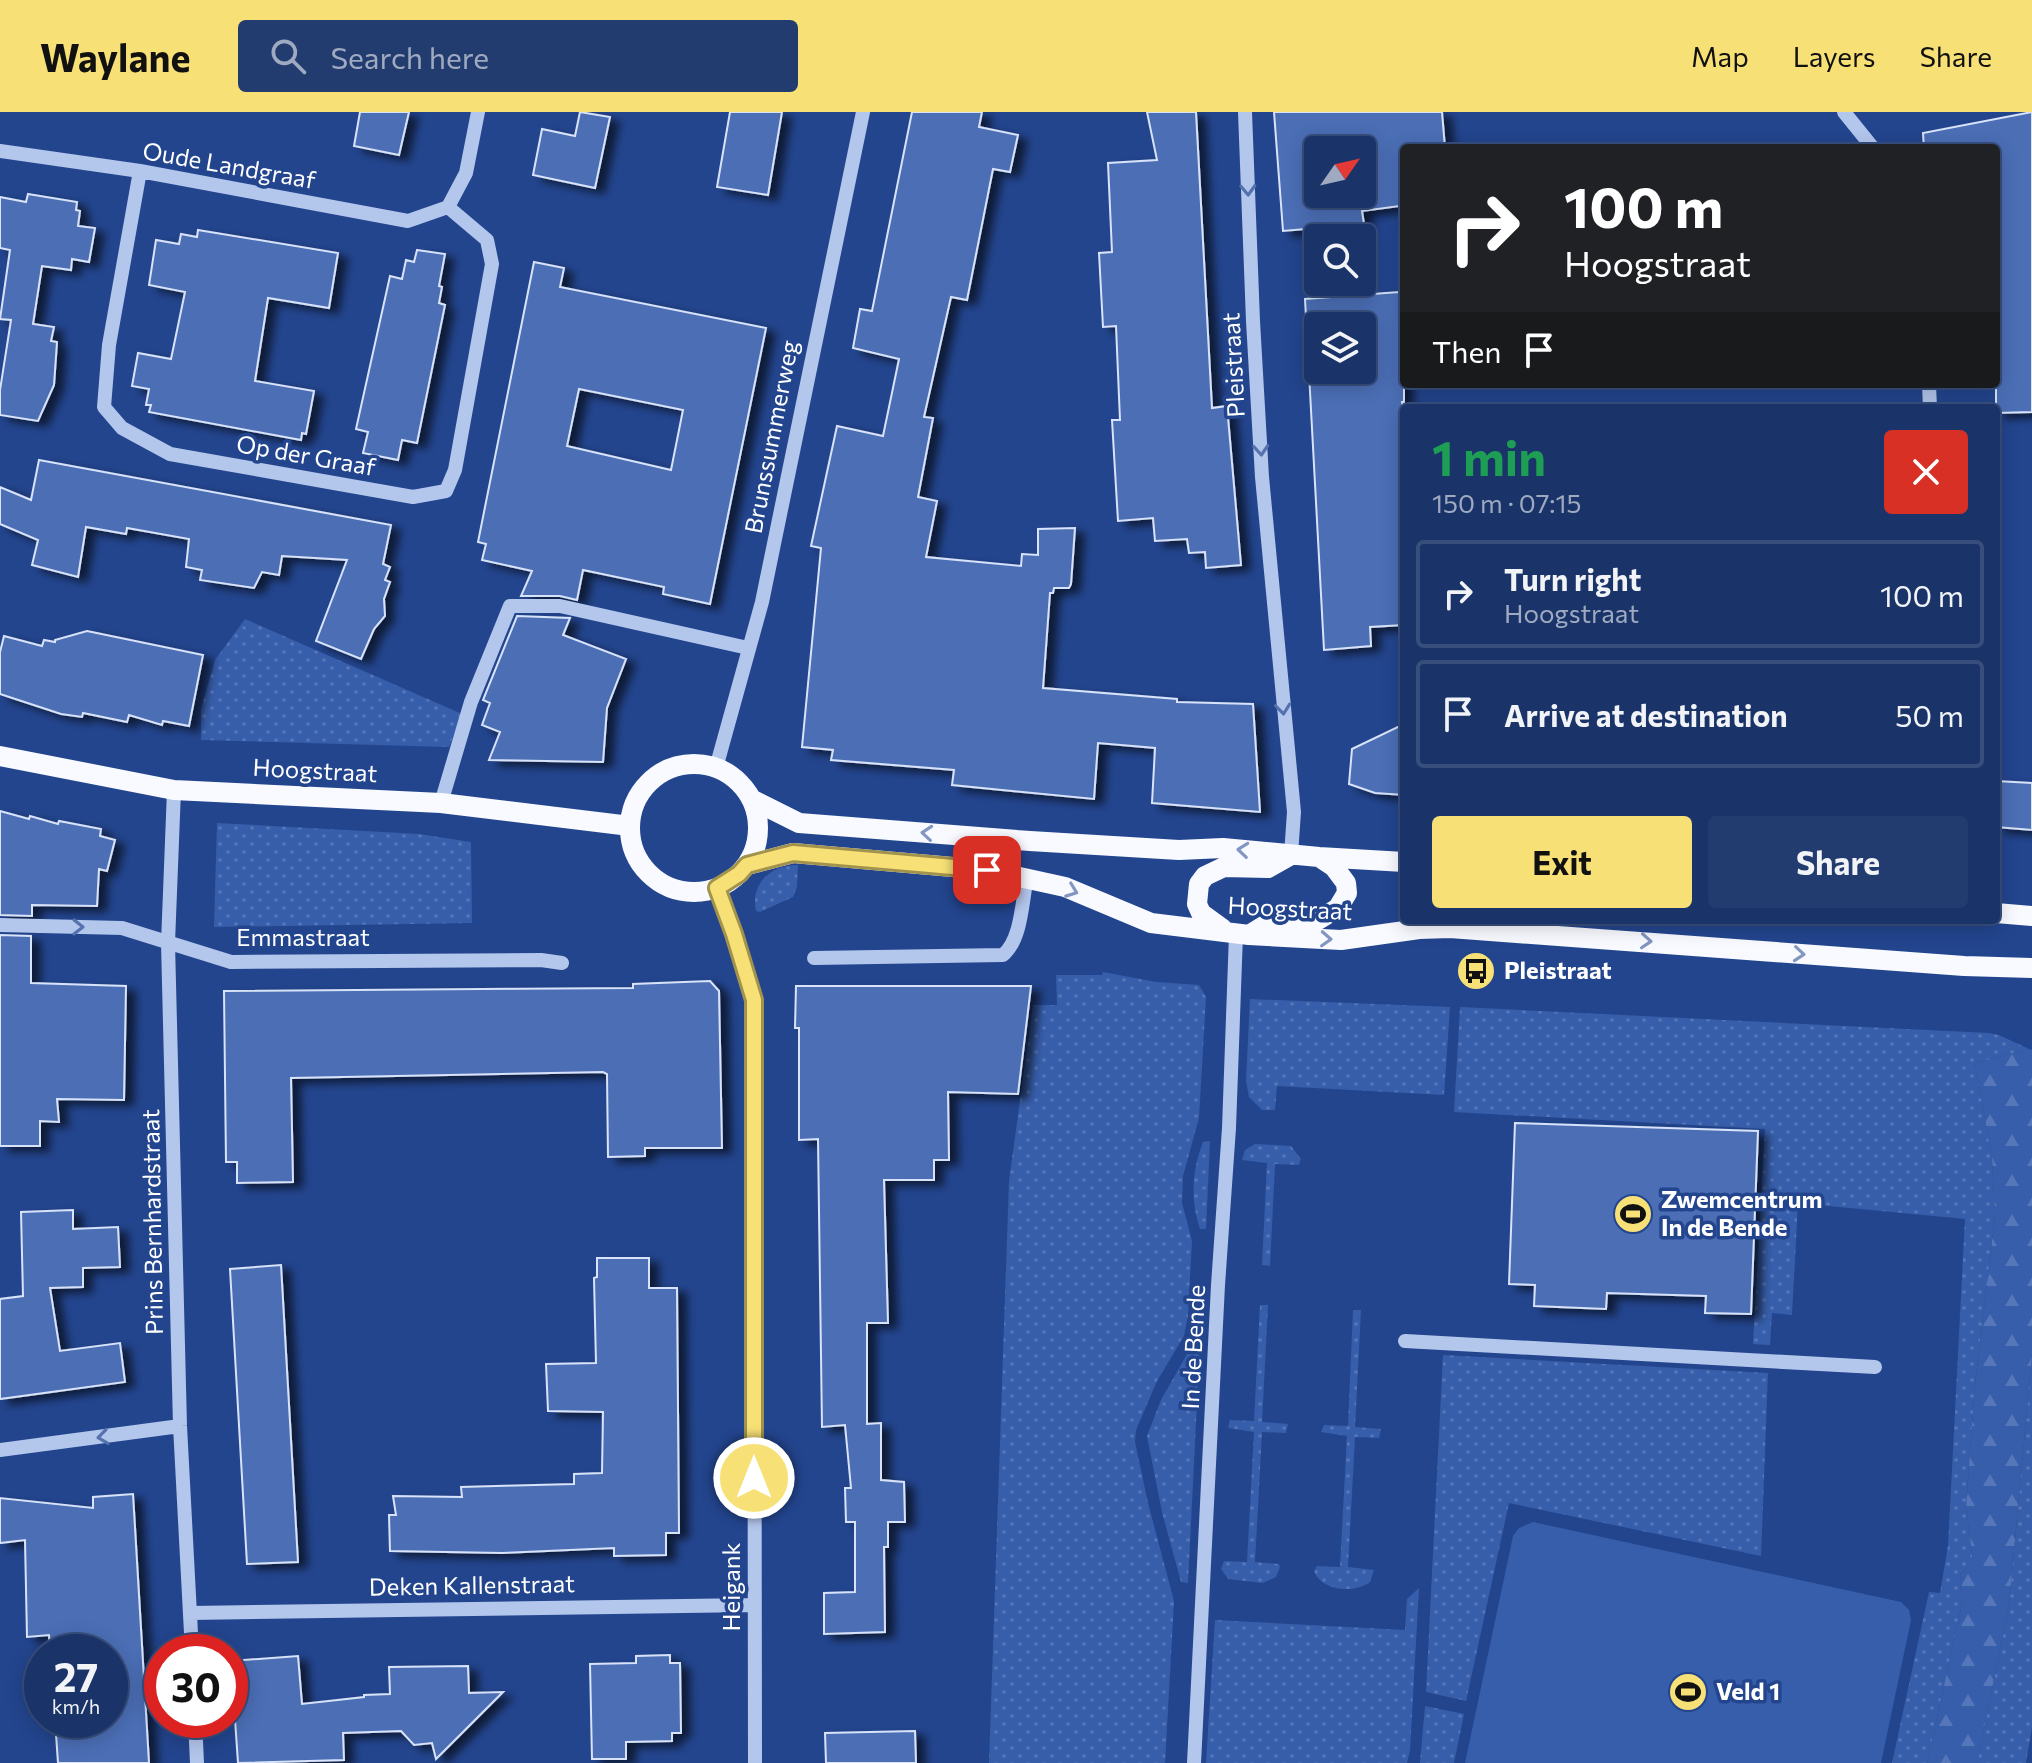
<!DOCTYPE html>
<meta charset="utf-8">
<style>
:root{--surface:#1a346a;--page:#233c70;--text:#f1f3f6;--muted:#9faac1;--line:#384f7e;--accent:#f7e176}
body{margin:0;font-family:Commissioner,sans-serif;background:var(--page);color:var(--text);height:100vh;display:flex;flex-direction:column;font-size:30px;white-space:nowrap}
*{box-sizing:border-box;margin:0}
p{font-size:26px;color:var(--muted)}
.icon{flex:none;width:44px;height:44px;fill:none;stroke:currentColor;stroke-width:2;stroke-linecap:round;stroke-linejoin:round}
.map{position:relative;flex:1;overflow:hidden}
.drawer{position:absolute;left:1400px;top:292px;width:600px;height:520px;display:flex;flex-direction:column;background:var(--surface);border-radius:8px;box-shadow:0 4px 20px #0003,0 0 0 2px var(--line)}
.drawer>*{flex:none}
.top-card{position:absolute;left:1400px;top:32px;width:600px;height:244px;border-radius:8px;box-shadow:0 4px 20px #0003,0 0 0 2px var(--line);background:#202124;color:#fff;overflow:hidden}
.needle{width:52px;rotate:56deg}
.tools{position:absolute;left:1304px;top:24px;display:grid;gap:16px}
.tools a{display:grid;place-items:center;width:72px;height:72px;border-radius:8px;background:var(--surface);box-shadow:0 4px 20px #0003,0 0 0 2px var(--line);font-size:40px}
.speed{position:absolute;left:24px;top:1522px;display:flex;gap:16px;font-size:40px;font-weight:700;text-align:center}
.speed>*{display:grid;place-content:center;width:104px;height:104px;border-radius:50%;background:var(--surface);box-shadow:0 4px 20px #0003,0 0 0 2px var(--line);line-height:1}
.speed small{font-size:20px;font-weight:400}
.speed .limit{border:12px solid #d22;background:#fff;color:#111}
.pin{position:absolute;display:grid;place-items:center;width:68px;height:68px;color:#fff;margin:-34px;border-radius:16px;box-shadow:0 4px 12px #0006}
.me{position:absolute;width:88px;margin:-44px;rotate:0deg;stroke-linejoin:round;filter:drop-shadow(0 0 6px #0008)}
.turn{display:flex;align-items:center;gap:28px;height:168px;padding:0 32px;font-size:36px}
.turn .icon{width:104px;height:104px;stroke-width:2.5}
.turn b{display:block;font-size:56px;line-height:68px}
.then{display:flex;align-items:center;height:76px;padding:0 32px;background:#0003;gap:16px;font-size:30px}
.round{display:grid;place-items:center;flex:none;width:84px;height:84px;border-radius:8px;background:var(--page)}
.headline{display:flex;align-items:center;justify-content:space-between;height:136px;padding:0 32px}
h1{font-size:48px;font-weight:700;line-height:60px;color:#1e9e55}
.action{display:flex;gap:16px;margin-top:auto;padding:16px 32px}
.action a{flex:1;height:92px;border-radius:8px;background:var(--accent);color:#111;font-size:32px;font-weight:700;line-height:92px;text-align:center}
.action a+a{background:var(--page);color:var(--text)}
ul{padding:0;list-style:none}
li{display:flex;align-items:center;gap:24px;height:108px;margin:0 16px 12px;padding:0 16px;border:4px solid var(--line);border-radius:8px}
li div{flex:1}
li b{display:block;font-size:30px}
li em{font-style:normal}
header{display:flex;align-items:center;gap:48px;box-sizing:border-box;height:112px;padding:0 40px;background:var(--accent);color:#111}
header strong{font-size:38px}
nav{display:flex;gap:44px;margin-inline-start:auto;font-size:28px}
.search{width:560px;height:72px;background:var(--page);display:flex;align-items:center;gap:20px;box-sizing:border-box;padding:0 28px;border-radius:8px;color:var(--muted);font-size:30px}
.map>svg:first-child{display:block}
.grass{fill:url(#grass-dots)}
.forest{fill:url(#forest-firs)}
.garden{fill:#375eab}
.building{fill:#4b6eb5;stroke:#d8e3f9;stroke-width:2;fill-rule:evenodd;filter:url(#shadow)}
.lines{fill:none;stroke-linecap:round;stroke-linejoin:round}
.minor{stroke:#b3c6ec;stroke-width:14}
.major{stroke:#f8faff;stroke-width:20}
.oneway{stroke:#5572af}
.oneway2{stroke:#8396c1}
.route-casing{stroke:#a1924d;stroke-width:20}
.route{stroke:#f7e176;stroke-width:14}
.labels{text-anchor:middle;stroke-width:7;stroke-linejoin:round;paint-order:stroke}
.street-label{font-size:24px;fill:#fff;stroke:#23458e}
.poi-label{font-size:24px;font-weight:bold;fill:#fff;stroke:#23458e;text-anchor:start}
</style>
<header>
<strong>Waylane</strong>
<div class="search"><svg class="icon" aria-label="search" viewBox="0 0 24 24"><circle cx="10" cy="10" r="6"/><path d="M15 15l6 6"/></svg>Search here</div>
<nav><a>Map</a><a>Layers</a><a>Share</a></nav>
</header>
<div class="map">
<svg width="2032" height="1651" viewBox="0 0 2032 1651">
<defs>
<pattern id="grass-dots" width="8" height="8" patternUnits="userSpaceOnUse" patternTransform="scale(2)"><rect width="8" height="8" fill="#375eab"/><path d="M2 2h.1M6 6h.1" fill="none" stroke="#5576b8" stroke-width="1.8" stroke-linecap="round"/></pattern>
<pattern id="forest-firs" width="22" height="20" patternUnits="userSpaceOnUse" patternTransform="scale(2)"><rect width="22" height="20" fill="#375eab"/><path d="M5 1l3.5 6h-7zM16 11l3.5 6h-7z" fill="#5576b8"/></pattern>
<filter id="shadow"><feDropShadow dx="9" dy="5" stdDeviation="4" flood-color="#0009"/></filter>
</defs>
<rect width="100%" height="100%" fill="#23458e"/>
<path class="grass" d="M245,507L462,602L449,635L201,628V597L215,548Z
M217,711L419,722L471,730L472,811L214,815Z
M798,753L797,775L793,785L760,800L756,799C750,771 771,753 798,753Z
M1103,860L1156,870L1199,873L1206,885L1199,1006L1183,1064L1182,1091L1192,1129L1188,1203L1184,1224L1157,1269L1136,1318L1135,1330L1148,1391L1174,1489L1165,1651H989L1009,1069L1033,893H1057L1056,863H1102Z
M1250,887L1450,895L1444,983L1277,974L1275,998H1262L1249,985L1246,969Z
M1460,895L1989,921L1999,923L2029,937L1975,951L1992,1046L1995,1104L1975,1272L1966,1395L1973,1449L1960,1463L1963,1487L1927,1651H1892L1929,1480L1940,1481L1948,1434L1965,1107L1798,1091L1792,1203L1772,1201L1770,1233L1753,1232L1765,1017L1454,1000Z
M1210,1029L1206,1117H1200C1190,1087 1192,1059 1203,1030Z
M1255,1032L1291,1034L1301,1047L1299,1053L1275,1052L1270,1154L1262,1153L1267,1051L1242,1048L1245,1038Z
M1260,1193H1268L1262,1310L1288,1312L1286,1321L1262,1320L1255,1450L1279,1452L1280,1455L1276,1465L1263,1471L1228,1467L1221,1457L1224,1449L1247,1450L1254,1320L1228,1316L1230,1308L1254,1309Z
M1353,1198H1361L1355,1315L1381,1317L1379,1326L1355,1325L1348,1455L1374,1458L1370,1470C1355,1482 1321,1479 1314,1459L1317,1454L1340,1455L1347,1324L1321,1320L1324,1313L1348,1314Z
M1194,1230L1200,1231L1188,1471L1181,1470L1162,1400L1147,1324L1161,1288Z
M1443,1243L1768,1261L1761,1444L1509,1391L1466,1589L1426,1580Z
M2032,1244V1615L2026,1651H1977L2009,1493Z
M1419,1476L1410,1638L1407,1651H1206L1215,1508L1405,1518L1407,1487Z
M1425,1594L1464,1602L1454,1651H1420Z"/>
<path class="forest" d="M2029,937L2032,938V1244L2009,1493L1977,1651H1927L1963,1487L1960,1463L1973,1449L1966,1395L1975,1272L1995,1104L1992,1046L1975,951Z"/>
<path class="garden" d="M1533,1410L1901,1490L1909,1498L1911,1508L1881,1651H1465L1513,1424L1519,1416Z"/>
<path class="building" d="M360,0H409L399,43L354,34Z
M580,0L610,5L595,76L533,63L542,17L575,24Z
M730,0H782L768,83L717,75Z
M912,0H982L979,15L1018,23L1010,60L993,57L967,188L951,185L924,305L933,306L918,385L937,389L926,445L1021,454L1022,442L1038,443V417L1075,416L1071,472L1069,476H1054L1053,481H1050L1043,576L1177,587V590L1253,592L1260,700L1152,691L1155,636L1098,631L1094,687L952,673L954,658L831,648L833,638L802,635L821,436L811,434L837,314L883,324L899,247L853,236L860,197L872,199Z
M1147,0H1196L1212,296L1227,294L1241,453L1206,456L1205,440L1189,441L1187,427L1155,429L1153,406L1118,409L1112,308H1120L1116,214L1103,215L1099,141L1112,140L1108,51L1157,48Z
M1274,0H1442L1445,36H1404V79H1399L1400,94L1362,99L1364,112L1283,119ZM1318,38H1362V82H1318Z
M2032,0V300L1996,301V36H1924L1923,21Z
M28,82L77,90L76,98L80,99L78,114L95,116L89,150L72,147L71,158L42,154L33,212L54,215L51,229L57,230L54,273L38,309L0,303V278L11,208L0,207L10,138L0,136V85L26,90Z
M198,118L338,141L329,196L268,186L255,269L314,279L306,322L302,321L301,328L149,300L151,293H146L149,277L132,274L138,241L171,247L185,180L149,173L156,128L179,132L181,122L197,125Z
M417,138L445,142L439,174L442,175L439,191L445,193L417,331L402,328L398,348L363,341L368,320L356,317L390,164L402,167L406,148L414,150Z
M534,150L564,156L560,175L766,216L710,492L663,482L664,475L583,458L577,488L560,484H521L532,459L482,448L486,432L478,430ZM579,277L683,298L671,358L567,334Z
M1399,180L1401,215H1404V290H1402L1404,301V513L1370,515L1371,534L1324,538L1305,187ZM1318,214H1362V258H1318Z
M39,348L391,413L383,452L390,455L385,468L390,470L384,487L385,504L374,517L361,547L316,529L347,448L282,444L279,463L262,460L254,476L200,468L202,458L186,455L189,427L127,416L126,422L86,415L78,465L32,453L38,428L0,412V375L31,388Z
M517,504L570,506L563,523L626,547L607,596L603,650L489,648L500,620L482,613L490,591L483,588Z
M87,519L203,543L189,614L163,609L162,613L129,603L127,610L83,601L82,605L61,602L0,582V540L4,524L42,534L44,528L55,530V528Z
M1404,612V683L1375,681L1349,672L1352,637Z
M1996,669L2032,671V718L1996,715Z
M0,699L29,707L30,704L58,712L59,709L101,717L100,724L115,728L107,759L99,757L97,794L32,793V804L0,803Z
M0,823L31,824V871L126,874L124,988L57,987L59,1010L40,1009V1034H0Z
M710,869L719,879L722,1036H645V1044L608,1045L607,962L603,960L291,966L293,1070L237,1071V1050H226L224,879L633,876V872Z
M796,874H1031L1018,982L948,980L949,1048H934V1068H884L888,1211H867V1312L881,1311V1368L904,1370L905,1410H888V1435H884L885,1520L824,1522V1481L855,1480V1410H846L845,1376H851L845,1313L822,1315L818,1027L799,1028V916H795Z
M1515,1011L1758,1019L1751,1202L1705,1201L1706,1184L1607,1181L1606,1197L1534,1194L1535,1173L1509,1172Z
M73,1098V1117L118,1115L120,1155L83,1156V1175L50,1176L60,1239L120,1231L125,1270L0,1287V1187L23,1184L21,1100Z
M597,1146H649V1176H677L679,1421H666V1443L614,1444V1436L502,1441L390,1439L389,1403H396L393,1384L462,1385L461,1375L574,1372V1362L602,1361L603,1300L548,1299L546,1252L596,1251L594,1166L597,1165Z
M281,1153L298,1450L247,1452L230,1157Z
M133,1382L149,1651H58L55,1608H110V1540H50L49,1523L27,1525L25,1428L0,1431V1386L93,1396V1385Z
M670,1543V1551H680L681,1621H672V1629L626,1630V1647H592L590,1552L636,1551V1544Z
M298,1544L302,1592L364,1585V1583L390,1582L389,1555L468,1554L469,1581L503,1580L436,1647L432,1631L414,1633L401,1619L343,1621L344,1648L238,1651L231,1549Z
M915,1619L916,1651H826L825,1621Z"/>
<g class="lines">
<path class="minor" d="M1245,0L1253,209L1262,365L1294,700L1291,743
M1844,0L1873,36
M0,39L140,59L408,109L448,95
M140,59L109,233L104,295L122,316L170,342L413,385L446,379L455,358L492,152L487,128L448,95
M448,95L466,61L478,0
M1929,272L1930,296
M716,656L762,490L863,0
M174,678L168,831L180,1314L192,1540
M441,691L471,590L510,494H560L748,536
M717,776L741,843L754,888L755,1651
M0,813L122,816L231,850L541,848L562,851
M814,846L1003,843C1022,827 1022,788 1027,765
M1405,1229L1875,1255
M0,1338L180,1314
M191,1501L754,1493
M195,1608L197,1651
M1194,1651L1218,1173L1229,1016L1236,822"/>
<path class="major" d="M0,644L174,678L441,691L630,714
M630 716a64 64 0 1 1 128 0a64 64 0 1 1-128 0Z
M751,687L799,711L1030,729L1179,738L1223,736L1319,745L1404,750
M747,753L793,741L987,758L1065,775L1151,811L1249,823L1341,828L1419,817L1450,816L1964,854L2032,856
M1996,801L2032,804
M1223,817L1201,801L1197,792L1199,772L1205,764L1224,755L1268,756L1291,743
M1249,823L1270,810L1313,811L1338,796L1347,781L1346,771L1334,755L1319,745"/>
</g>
<defs><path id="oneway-chevron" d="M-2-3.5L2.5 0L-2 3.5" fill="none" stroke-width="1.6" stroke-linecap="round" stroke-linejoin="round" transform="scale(2)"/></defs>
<g class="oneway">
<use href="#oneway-chevron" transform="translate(1248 78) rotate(88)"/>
<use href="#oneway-chevron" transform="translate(1261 338) rotate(86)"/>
<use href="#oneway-chevron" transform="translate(1283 597) rotate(84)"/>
<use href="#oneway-chevron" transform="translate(78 815) rotate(1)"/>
<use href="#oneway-chevron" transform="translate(103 1325) rotate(172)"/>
</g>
<g class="oneway2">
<use href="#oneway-chevron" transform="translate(927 721) rotate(-175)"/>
<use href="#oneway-chevron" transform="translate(1243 738) rotate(-174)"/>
<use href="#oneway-chevron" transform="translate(1072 779) rotate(21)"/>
<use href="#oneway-chevron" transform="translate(1326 827) rotate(3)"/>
<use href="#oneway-chevron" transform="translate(1646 829) rotate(4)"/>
<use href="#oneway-chevron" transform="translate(1799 842) rotate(5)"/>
</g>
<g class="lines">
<g class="route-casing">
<path id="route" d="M754,1366V888L734,822L717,776L739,762L747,753L793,741L987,758"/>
</g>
<use href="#route" class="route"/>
</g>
<defs>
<g id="bus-disc" transform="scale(2)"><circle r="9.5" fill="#f7e176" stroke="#23458e"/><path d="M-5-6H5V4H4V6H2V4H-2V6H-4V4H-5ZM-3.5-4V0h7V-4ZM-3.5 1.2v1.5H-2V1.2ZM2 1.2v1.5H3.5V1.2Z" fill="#111"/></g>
<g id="stadium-disc" transform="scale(2)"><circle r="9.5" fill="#f7e176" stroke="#23458e"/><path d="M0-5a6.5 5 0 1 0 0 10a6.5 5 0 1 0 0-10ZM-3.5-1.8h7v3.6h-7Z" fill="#111"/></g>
</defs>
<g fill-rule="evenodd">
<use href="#bus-disc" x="1476" y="859"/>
<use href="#stadium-disc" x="1633" y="1102"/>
<use href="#stadium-disc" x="1688" y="1580"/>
</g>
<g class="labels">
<g class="street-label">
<text transform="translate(229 54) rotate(10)" y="8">Oude Landgraaf</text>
<text transform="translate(1234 253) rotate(-93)" y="8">Pleistraat</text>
<text transform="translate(772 325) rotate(-79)" y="8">Brunssummerweg</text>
<text transform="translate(306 344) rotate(10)" y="8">Op der Graaf</text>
<text transform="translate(315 659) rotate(3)" y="8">Hoogstraat</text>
<text transform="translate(1290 797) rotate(3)" y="8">Hoogstraat</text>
<text x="303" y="834">Emmastraat</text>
<text transform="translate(153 1110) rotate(-91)" y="8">Prins Bernhardstraat</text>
<text transform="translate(1194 1235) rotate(-87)" y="8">In de Bende</text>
<text transform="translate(472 1474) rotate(-1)" y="8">Deken Kallenstraat</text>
<text transform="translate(732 1475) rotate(-90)" y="8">Heigank</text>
</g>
<g class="poi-label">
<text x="1504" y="867">Pleistraat</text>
<text x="1661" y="1096">Zwemcentrum<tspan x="1661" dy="28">In de Bende</tspan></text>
<text x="1716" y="1588">Veld 1</text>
</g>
</g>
</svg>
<div class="tools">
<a><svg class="needle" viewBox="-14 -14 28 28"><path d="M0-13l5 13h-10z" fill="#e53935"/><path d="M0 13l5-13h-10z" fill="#9faac1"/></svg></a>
<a><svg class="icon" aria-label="search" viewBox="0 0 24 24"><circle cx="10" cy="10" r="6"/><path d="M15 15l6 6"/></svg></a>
<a><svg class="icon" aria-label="layers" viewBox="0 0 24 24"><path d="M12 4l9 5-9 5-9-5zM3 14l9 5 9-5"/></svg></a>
</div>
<div class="speed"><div>27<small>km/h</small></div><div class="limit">30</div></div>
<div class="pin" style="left:987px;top:758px;background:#d93025"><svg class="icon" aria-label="arrive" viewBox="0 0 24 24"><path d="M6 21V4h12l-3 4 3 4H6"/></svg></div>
<svg class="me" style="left:754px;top:1366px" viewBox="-20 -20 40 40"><circle r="17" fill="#f7e176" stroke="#fff" stroke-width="3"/><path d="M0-11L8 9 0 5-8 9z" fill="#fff"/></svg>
<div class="top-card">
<div class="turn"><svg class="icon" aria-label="right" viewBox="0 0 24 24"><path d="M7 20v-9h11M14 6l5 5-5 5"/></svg><div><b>100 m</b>Hoogstraat</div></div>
<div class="then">Then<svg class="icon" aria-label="arrive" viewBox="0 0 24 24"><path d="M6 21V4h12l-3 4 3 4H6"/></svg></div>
</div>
<section class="drawer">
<div class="headline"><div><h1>1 min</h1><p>150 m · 07:15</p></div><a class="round" style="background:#d93025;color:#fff"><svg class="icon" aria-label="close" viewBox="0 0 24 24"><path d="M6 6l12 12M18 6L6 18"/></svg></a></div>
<ul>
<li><svg class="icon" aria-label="right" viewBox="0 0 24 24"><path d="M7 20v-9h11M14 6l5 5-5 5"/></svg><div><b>Turn right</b><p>Hoogstraat</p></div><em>100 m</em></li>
<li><svg class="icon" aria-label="arrive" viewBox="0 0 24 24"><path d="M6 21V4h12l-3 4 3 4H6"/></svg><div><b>Arrive at destination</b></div><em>50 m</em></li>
</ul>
<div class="action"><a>Exit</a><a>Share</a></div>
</section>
</div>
